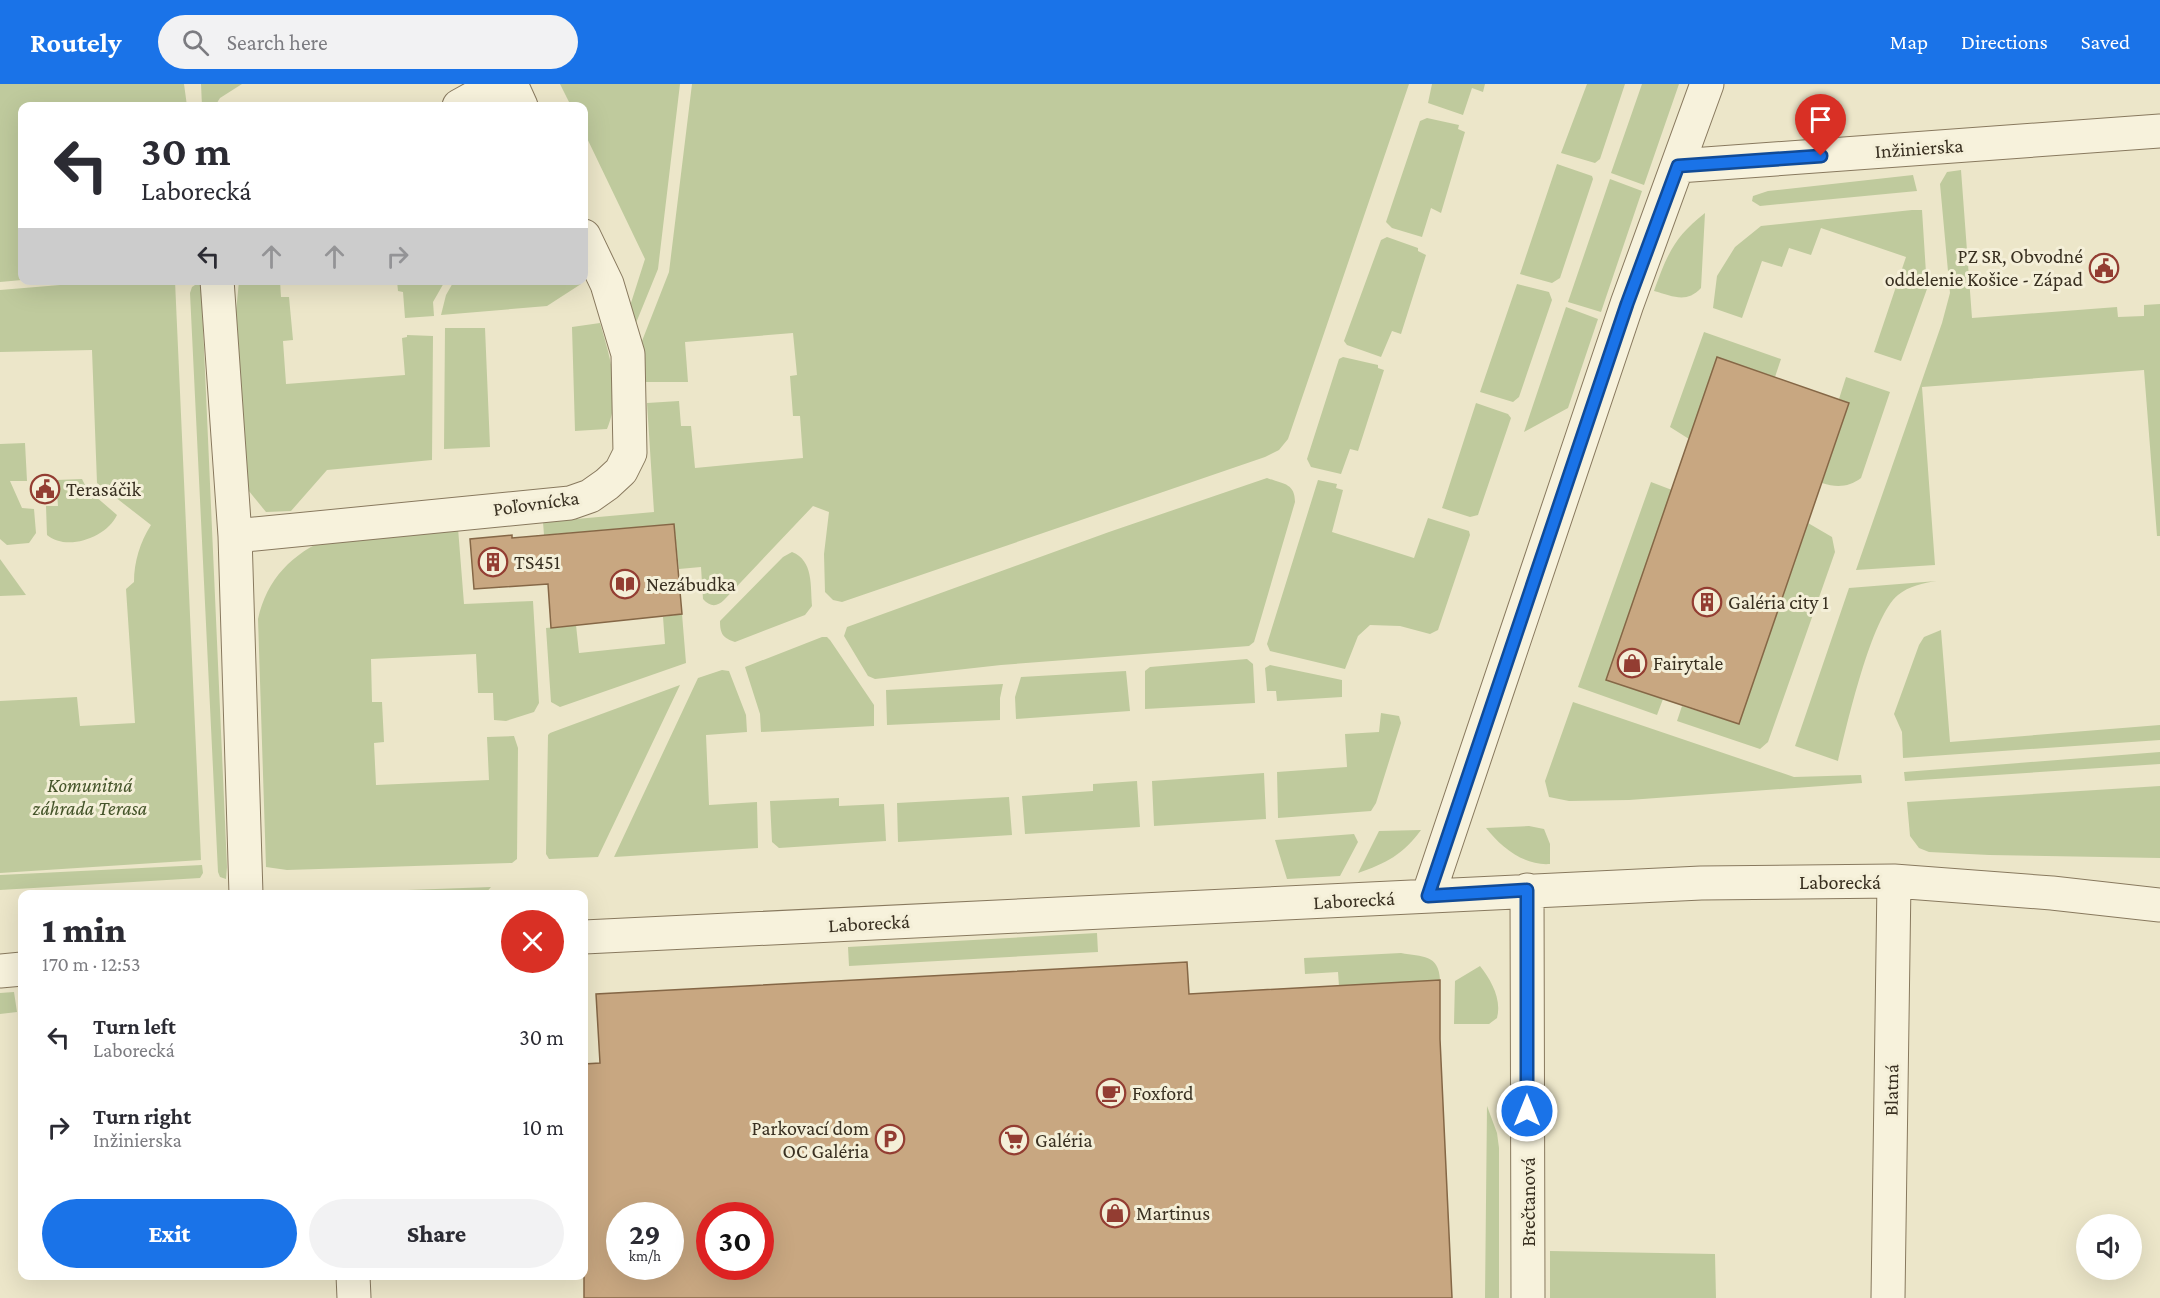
<!DOCTYPE html>
<meta charset="utf-8">
<style>
:root{--surface:#fff;--page:#f2f2f3;--text:#2b2b33;--muted:#7c7c81;--accent:#1a73e8}
body{margin:0;font-family:"Crimson Pro",serif;background:var(--page);color:var(--text);height:100vh;display:flex;flex-direction:column;font-size:22px;white-space:nowrap}
*{box-sizing:border-box;margin:0}
p{font-size:20px;color:var(--muted)}
.icon{flex:none;width:33px;height:33px;fill:none;stroke:currentColor;stroke-width:2;stroke-linecap:round;stroke-linejoin:round}
.map{position:relative;flex:1;overflow:hidden}
.drawer{position:absolute;left:18px;top:806px;width:570px;height:390px;display:flex;flex-direction:column;background:var(--surface);border-radius:12px;box-shadow:0 6px 24px #0002}
.drawer>*{flex:none}
.hud{position:absolute;left:18px;top:18px;width:570px;height:183px;border-radius:12px;box-shadow:0 6px 24px #0002;background:#fff;color:var(--text);overflow:hidden}
.controls{position:absolute;left:2076px;top:1130px;display:grid;gap:12px}
.controls a{display:grid;place-items:center;width:66px;height:66px;border-radius:50%;background:var(--surface);box-shadow:0 6px 24px #0002;font-size:30px}
.speed{position:absolute;left:606px;top:1118px;display:flex;gap:12px;font-size:30px;font-weight:700;text-align:center}
.speed>*{display:grid;place-content:center;width:78px;height:78px;border-radius:50%;background:var(--surface);box-shadow:0 6px 24px #0002;line-height:1}
.speed small{font-size:15px;font-weight:400}
.speed .limit{border:9px solid #d22;background:#fff;color:#111}
.pin{position:absolute;display:grid;place-items:center;width:51px;height:51px;color:#fff;margin:-62px -26px;border-radius:50% 50% 50% 0;rotate:-45deg;box-shadow:0 0 6px #0007}
.pin .icon{rotate:45deg}
.me{position:absolute;width:66px;margin:-33px;rotate:0deg;stroke-linejoin:round;filter:drop-shadow(0 0 4px #0008)}
.turn{display:flex;align-items:center;gap:21px;height:126px;padding:0 24px;font-size:27px}
.turn .icon{width:78px;height:78px;stroke-width:2.5}
.turn b{display:block;font-size:42px;line-height:51px}
.lanes{display:flex;align-items:center;height:57px;padding:0 24px;background:#0003;justify-content:center;gap:30px;direction:ltr}
.lanes .off{opacity:.35}
.round{display:grid;place-items:center;flex:none;width:63px;height:63px;border-radius:32px;background:var(--page)}
.head{display:flex;align-items:center;justify-content:space-between;height:102px;padding:0 24px}
h1{font-size:36px;font-weight:800;line-height:45px}
.cta{display:flex;gap:12px;margin-top:auto;padding:12px 24px}
.cta a{flex:1;height:69px;border-radius:36px;background:var(--accent);color:#fff;font-size:24px;font-weight:800;line-height:69px;text-align:center}
.cta a+a{background:var(--page);color:var(--text)}
ul{padding:0;list-style:none}
li{display:flex;align-items:center;gap:18px;height:90px;padding:0 24px}
li div{flex:1}
li b{display:block;font-size:22px}
li em{font-style:normal}
header{display:flex;align-items:center;gap:36px;box-sizing:border-box;height:84px;padding:0 30px;background:var(--accent);color:#fff}
header strong{font-size:28px}
nav{display:flex;gap:33px;margin-inline-start:auto;font-size:21px}
.search{width:420px;height:54px;background:var(--page);display:flex;align-items:center;gap:15px;box-sizing:border-box;padding:0 21px;border-radius:33px;color:var(--muted);font-size:22px}
.map>svg:first-child{display:block}
.green{fill:#bfca9d}
.building{fill:#c8a781;stroke:#856746;stroke-width:1.5;fill-rule:evenodd}
.lines{fill:none;stroke-linecap:round;stroke-linejoin:round}
.street-casing{stroke:#88795e;stroke-width:35}
.street{stroke:#f7f2dc;stroke-width:33}
.route-casing{stroke:#114b97;stroke-width:15}
.route{stroke:#1a73e8;stroke-width:10}
.labels{text-anchor:middle;stroke-width:6;stroke-linejoin:round;paint-order:stroke}
.street-label{font-size:20px;fill:#393021;stroke:#f4efd8}
.poi-label{font-size:20px;fill:#393021;stroke:#f4efd8;text-anchor:start}
.park-label{font-size:20px;font-style:italic;fill:#445429;stroke:#f4efd8}
</style>
<header>
<strong>Routely</strong>
<div class="search"><svg class="icon" aria-label="search" viewBox="0 0 24 24"><circle cx="10" cy="10" r="6"/><path d="M15 15l6 6"/></svg>Search here</div>
<nav><a>Map</a><a>Directions</a><a>Saved</a></nav>
</header>
<div class="map">
<svg width="2160" height="1214" viewBox="0 0 2160 1214">
<rect width="100%" height="100%" fill="#ece6c9"/>
<path class="green" d="M0,0H184L187,22H22V196L0,198Z
M201,0H242L220,14L215,22H202Z
M560,0H680L658,185L636,239L630,222L645,175L584,48V22H571Z
M692,0H1409L1288,355L1279,366L1265,373L842,518L833,516L825,508L824,470L829,428L813,422L724,516C717,523 710,523 703,515L701,483L679,485L674,440L544,451L543,438L654,428L647,319L679,317L681,342H691L695,384L803,374L800,332H793L790,292L797,291L793,249L685,258L688,298H646L642,257L669,188Z
M1432,0H1485L1483,8L1472,4L1463,31L1428,19Z
M1587,0H1625L1600,75L1595,79L1561,69Z
M1642,0H1679L1644,101L1611,89Z
M1427,34L1459,41L1458,45L1465,48L1441,129L1431,124L1422,153L1392,144L1386,138L1420,37Z
M1557,80L1592,92L1593,95L1560,194L1552,199L1520,190Z
M1961,86L1972,234L2117,223L2118,233L2144,232V221L2160,220V452H2157L2144,286L1922,303L1935,481L1856,486L1942,239L1950,209L1940,100L1947,88Z
M1913,91L1917,107L1760,122L1752,117L1753,112L1768,107Z
M1610,95L1642,107L1601,228L1568,218Z
M1912,126H1922L1927,205L1901,277L1874,268L1906,173L1821,144L1811,171L1789,164L1782,183L1762,177L1742,234L1713,224L1717,192L1735,163L1761,142Z
M1705,129L1701,204C1686,220 1673,212 1654,207C1667,171 1674,153 1705,129Z
M1387,153L1418,164V167L1426,171L1401,250L1392,247L1381,273L1347,261L1344,257L1381,156Z
M579,196L581,200L547,222L441,231L446,211L454,197Z
M108,197H175L201,776L0,789V617L77,613L80,642L135,639L126,505L134,498C134,478 140,458 151,441L97,399L92,266L0,268V206Z
M201,197L227,783L226,795L220,793L218,788L190,209L192,203Z
M239,197H280L281,213H289L293,256L283,257L286,300L405,291L402,254L407,253V251L433,252L432,376L327,386L291,427L266,428L240,396L236,228Z
M397,197H445L433,218L434,232L405,234L403,208L398,207Z
M1517,200L1549,208L1552,216L1519,313L1513,318L1480,308Z
M1566,223L1598,235L1568,324L1524,348Z
M600,239C610,273 622,310 607,345L575,347L572,243Z
M445,244H485L490,363L444,365Z
M1704,248L1781,275L1775,293L1717,273L1689,355L1670,343Z
M1343,273L1378,281V284L1384,286L1358,367L1350,365L1341,390L1311,383L1307,375L1339,275Z
M1846,293L1890,308L1861,394C1849,403 1837,404 1822,399L1849,319L1839,315Z
M1476,319L1508,330L1511,334L1478,431L1470,433L1442,424Z
M25,359L27,397H10L22,424L34,425L36,449L29,459L7,461L0,455V360Z
M1267,394C1283,400 1295,399 1295,418L1254,558L1249,562L1001,581L875,595L868,592L844,552L847,543L1109,448Z
M82,395L87,405L117,431C107,453 67,468 47,451L46,422H58L56,396Z
M1318,396L1337,400L1336,404L1343,406L1332,448L1414,474L1428,434L1469,447L1470,451L1438,546L1430,550L1400,542L1370,541L1358,552L1345,585L1270,567L1267,560Z
M1651,398L1672,406L1606,596L1663,615L1657,631L1578,603Z
M1808,439L1832,453L1835,468L1768,658L1760,665L1677,637L1682,622L1739,640Z
M458,444L464,520L533,517L539,619L534,628L506,637L494,636L493,609H478L476,570L371,575L372,618H382L384,658L374,659L376,701L489,696L487,653L514,652L518,664L517,775L512,779L287,786L266,783L258,535C267,495 292,469 330,454Z
M792,468C814,477 810,502 812,522L805,531L735,558C723,554 720,550 720,537L783,473Z
M0,475L26,511L0,512Z
M1937,497C1923,499 1909,502 1898,511C1871,533 1847,641 1838,677L1795,662L1849,504Z
M682,530L686,579L560,623L551,618L546,544L576,541L579,569L665,560L663,533Z
M1941,546L1950,658L2160,641V656L1903,674L1902,648L1894,630L1919,561L1924,553Z
M822,553H827L830,556L874,621V642L761,648L760,630L745,583Z
M1247,575L1253,580L1255,619L1145,625V587L1150,583Z
M1270,581L1342,596V613L1277,617L1276,607H1267L1265,584Z
M722,586L729,587L746,631L747,648L706,651L709,721L757,718L758,764L614,773L698,594Z
M1126,587L1130,627L1016,635L1015,613L1021,593Z
M1003,600L1000,614V636L887,641L886,606Z
M680,601L598,773L549,775L546,770L548,651L550,649Z
M1573,618L1794,693L1861,691L1862,699L1629,716L1569,717L1549,713L1545,697Z
M1381,629L1399,632L1401,639L1376,719L1371,727L1278,734L1277,688L1347,683L1345,650L1379,648Z
M2160,668V680L1905,697L1904,688Z
M1264,689L1266,735L1154,742L1152,697Z
M1137,697L1140,743L1025,750L1022,712L1093,707V700Z
M2160,702V774L1989,771L1929,768L1919,764L1910,752L1907,718Z
M1009,713L1012,751L898,758L897,719Z
M839,714V722L884,720L886,757L779,764L772,758L770,717Z
M1529,742L1544,745L1550,760V780C1524,782 1501,763 1486,744Z
M1421,746C1404,770 1385,780 1358,789L1379,747Z
M1354,750L1358,758L1340,792L1287,795L1275,756Z
M202,781L203,789L200,794L0,806V791Z
M491,803L485,810H351L352,808Z
M1097,849L1098,868L849,882L848,863Z
M1401,869C1422,873 1439,870 1440,896L1339,902L1338,888L1305,890L1304,874Z
M1480,882C1491,896 1502,915 1497,934L1489,940H1454L1455,897Z
M14,908L17,928L0,930V909Z
M1487,1022L1497,1049L1499,1064V1214H1485Z
M1550,1167L1715,1170L1716,1214H1550Z"/>
<path class="building" d="M1717,273L1849,319L1739,640L1606,596Z
M674,440L682,530L551,544L548,500L474,505L470,455L512,451V454Z
M1187,878L1189,910L1440,896V955L1452,1214H584V980L600,979L596,910ZM620,1131H670V1182H620ZM710,1131H760V1182H710Z"/>
<g class="lines">
<g class="street-casing">
<path id="street" d="M511,0L521,22
M459,22L499,0
M1678,82L2160,47
M217,196L235,452L246,810
M235,452L570,419L590,412L607,400L621,387L630,369L628,270L607,200L584,152
M1527,806L1528,1214
M1428,812L1627,220L1707,0
M584,853L1701,799L1894,797L2052,809L2160,821
M0,887L22,885
M353,1191L354,1214
M1888,1214L1894,797"/>
</g>
<use href="#street" class="street"/>
</g>
<g class="lines">
<g class="route-casing">
<path id="route" d="M1527,1027V806L1428,812L1627,220L1678,82L1821,72"/>
</g>
<use href="#route" class="route"/>
</g>
<defs>
<g id="civic-ring" transform="scale(1.5)"><circle r="9.5" fill="#f4efd8" stroke="#933d32" stroke-width="1.5"/><path d="M-.6-6.5H3V-4.5H.6V-3L4-1V1h2V6H-6V1h2V-1L-.6-3ZM-1.2 2.5V6h2.4V2.5Z" fill="#933d32"/></g>
<g id="building-ring" transform="scale(1.5)"><circle r="9.5" fill="#f4efd8" stroke="#933d32" stroke-width="1.5"/><path d="M-4-6H4V6H1V3H-1V6H-4ZM-2.5-4.3h1.7v1.8h-1.7ZM.8-4.3h1.7v1.8H.8ZM-2.5-1h1.7V.8h-1.7ZM.8-1h1.7V.8H.8Z" fill="#933d32"/></g>
<g id="library-ring" transform="scale(1.5)"><circle r="9.5" fill="#f4efd8" stroke="#933d32" stroke-width="1.5"/><path d="M-6-4Q-3-5.5-.7-3.5V5Q-3 3-6 4ZM6-4Q3-5.5 .7-3.5V5Q3 3 6 4Z" fill="#933d32"/></g>
<g id="shop-ring" transform="scale(1.5)"><circle r="9.5" fill="#f4efd8" stroke="#933d32" stroke-width="1.5"/><path d="M-5-2.5h2.3a2.7 3.5 0 0 1 5.4 0H5L5.5 6h-11ZM-1.5-2.5h3a1.5 2.3 0 0 0-3 0Z" fill="#933d32"/></g>
<g id="cafe-ring" transform="scale(1.5)"><circle r="9.5" fill="#f4efd8" stroke="#933d32" stroke-width="1.5"/><path d="M-5.5-4.5H6V0H3Q3 3.5 0 3.5H-2.5Q-5.5 3.5-5.5 0ZM3-3.2v2h1.7v-2ZM-6 4.5H4V6H-6Z" fill="#933d32"/></g>
<g id="parking-ring" transform="scale(1.5)"><circle r="9.5" fill="#f4efd8" stroke="#933d32" stroke-width="1.5"/><path d="M-3.5-5.5H1a3.5 3.5 0 0 1 0 7H-1V5.5H-3.5ZM-1-3.4V-.6H.8a1.4 1.4 0 0 0 0-2.8Z" fill="#933d32"/></g>
<g id="supermarket-ring" transform="scale(1.5)"><circle r="9.5" fill="#f4efd8" stroke="#933d32" stroke-width="1.5"/><path d="M-6-5.5h2.5l.6 2H6L4.5 2H-2.5L-4.4-4H-6ZM-1.5 3.2a1.3 1.3 0 1 0 .1 0ZM3 3.2a1.3 1.3 0 1 0 .1 0Z" fill="#933d32"/></g>
</defs>
<g fill-rule="evenodd">
<use href="#civic-ring" x="2104" y="184"/>
<use href="#civic-ring" x="45" y="405"/>
<use href="#building-ring" x="493" y="478"/>
<use href="#library-ring" x="625" y="500"/>
<use href="#building-ring" x="1707" y="518"/>
<use href="#shop-ring" x="1632" y="579"/>
<use href="#cafe-ring" x="1111" y="1009"/>
<use href="#parking-ring" x="890" y="1055"/>
<use href="#supermarket-ring" x="1014" y="1056"/>
<use href="#shop-ring" x="1115" y="1129"/>
</g>
<g class="labels">
<g class="street-label">
<text transform="translate(1919 64) rotate(-4)" y="7">Inžinierska</text>
<text transform="translate(536 419) rotate(-8)" y="7">Poľovnícka</text>
<text x="1840" y="805">Laborecká</text>
<text transform="translate(1354 816) rotate(-3)" y="7">Laborecká</text>
<text transform="translate(869 839) rotate(-3)" y="7">Laborecká</text>
<text transform="translate(1891 1006) rotate(-89)" y="7">Blatná</text>
<text transform="translate(1528 1118) rotate(-90)" y="7">Brečtanová</text>
</g>
<g class="poi-label">
<text x="2083" y="179" text-anchor="end">PZ SR, Obvodné<tspan x="2083" dy="23">oddelenie Košice - Západ</tspan></text>
<text x="66" y="412">Terasáčik</text>
<text x="514" y="485">TS451</text>
<text x="646" y="507">Nezábudka</text>
<text x="1728" y="525">Galéria city 1</text>
<text x="1653" y="586">Fairytale</text>
<text x="1132" y="1016">Foxford</text>
<text x="869" y="1051" text-anchor="end">Parkovací dom<tspan x="869" dy="23">OC Galéria</tspan></text>
<text x="1035" y="1063">Galéria</text>
<text x="1136" y="1136">Martinus</text>
</g>
<g class="park-label">
<text x="90" y="708">Komunitná<tspan x="90" dy="23">záhrada Terasa</tspan></text>
</g>
</g>
</svg>
<div class="controls">
<a><svg class="icon" aria-label="sound" viewBox="0 0 24 24"><path d="M4 9h4l5-4v14l-5-4H4zM17 9q2 3 0 6"/></svg></a>
</div>
<div class="speed"><div>29<small>km/h</small></div><div class="limit">30</div></div>
<div class="pin" style="left:1821px;top:72px;background:#d93025"><svg class="icon" aria-label="arrive" viewBox="0 0 24 24"><path d="M6 21V4h12l-3 4 3 4H6"/></svg></div>
<svg class="me" style="left:1527px;top:1027px" viewBox="-20 -20 40 40"><circle r="17" fill="#1a73e8" stroke="#fff" stroke-width="3"/><path d="M0-11L8 9 0 5-8 9z" fill="#fff"/></svg>
<div class="hud">
<div class="turn"><svg class="icon" aria-label="left" viewBox="0 0 24 24"><path d="M17 20v-9H6M10 6l-5 5 5 5"/></svg><div><b>30 m</b>Laborecká</div></div>
<div class="lanes"><svg class="icon" aria-label="left" viewBox="0 0 24 24"><path d="M17 20v-9H6M10 6l-5 5 5 5"/></svg><svg class="icon off" aria-label="ahead" viewBox="0 0 24 24"><path d="M12 20V5M6 11l6-6 6 6"/></svg><svg class="icon off" aria-label="ahead" viewBox="0 0 24 24"><path d="M12 20V5M6 11l6-6 6 6"/></svg><svg class="icon off" aria-label="right" viewBox="0 0 24 24"><path d="M7 20v-9h11M14 6l5 5-5 5"/></svg></div>
</div>
<section class="drawer">
<div class="head"><div><h1>1 min</h1><p>170 m · 12:53</p></div><a class="round" style="background:#d93025;color:#fff"><svg class="icon" aria-label="close" viewBox="0 0 24 24"><path d="M6 6l12 12M18 6L6 18"/></svg></a></div>
<ul>
<li><svg class="icon" aria-label="left" viewBox="0 0 24 24"><path d="M17 20v-9H6M10 6l-5 5 5 5"/></svg><div><b>Turn left</b><p>Laborecká</p></div><em>30 m</em></li>
<li><svg class="icon" aria-label="right" viewBox="0 0 24 24"><path d="M7 20v-9h11M14 6l5 5-5 5"/></svg><div><b>Turn right</b><p>Inžinierska</p></div><em>10 m</em></li>
</ul>
<div class="cta"><a>Exit</a><a>Share</a></div>
</section>
</div>
